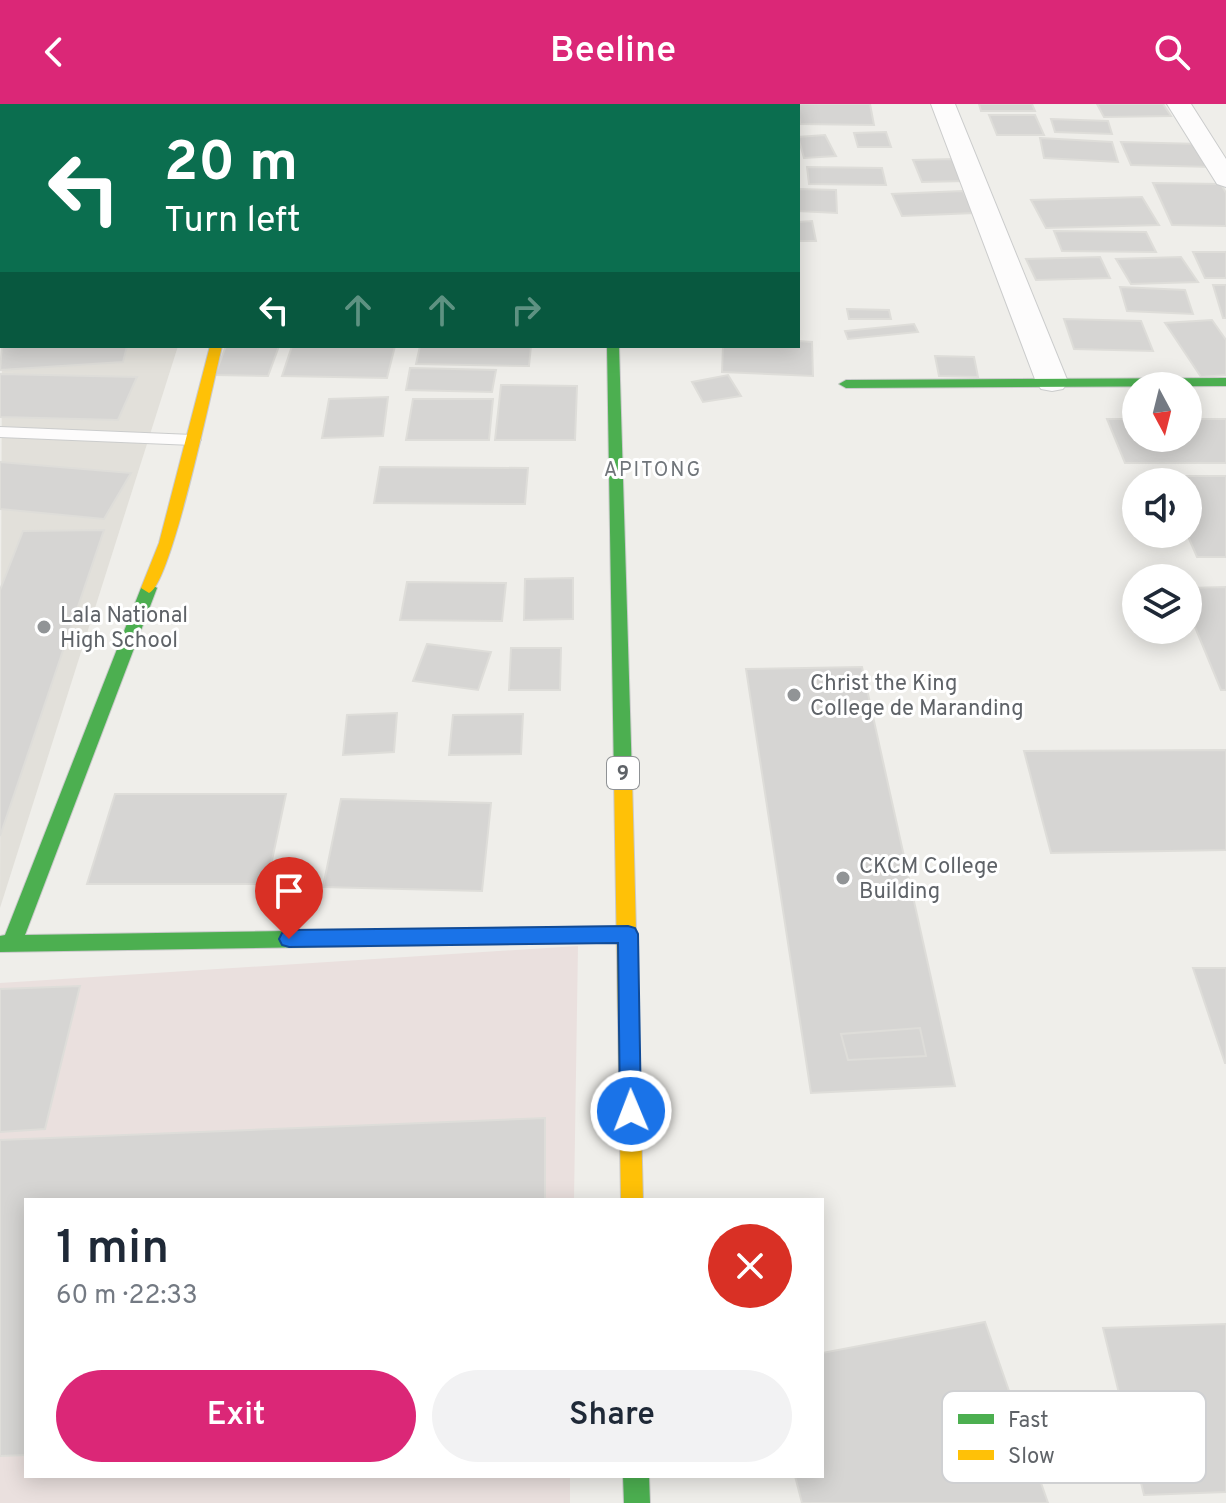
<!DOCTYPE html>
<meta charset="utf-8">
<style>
:root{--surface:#fff;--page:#f2f2f3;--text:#1f2937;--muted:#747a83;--accent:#db2777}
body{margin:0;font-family:Overpass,sans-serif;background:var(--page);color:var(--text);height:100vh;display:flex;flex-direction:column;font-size:30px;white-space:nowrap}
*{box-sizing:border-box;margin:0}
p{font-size:26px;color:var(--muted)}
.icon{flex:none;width:44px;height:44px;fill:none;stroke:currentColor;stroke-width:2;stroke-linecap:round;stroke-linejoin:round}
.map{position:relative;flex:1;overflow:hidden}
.details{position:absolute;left:24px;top:1094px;width:800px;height:280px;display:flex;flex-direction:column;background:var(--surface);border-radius:0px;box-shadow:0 4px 20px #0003}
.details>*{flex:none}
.guide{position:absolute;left:0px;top:0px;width:800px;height:244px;box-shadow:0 4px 20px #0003;background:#0b6e4f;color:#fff;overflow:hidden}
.needle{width:52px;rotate:173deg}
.controls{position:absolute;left:1122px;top:268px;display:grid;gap:16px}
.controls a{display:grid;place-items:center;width:80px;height:80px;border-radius:50%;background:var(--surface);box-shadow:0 4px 20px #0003;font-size:40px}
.pin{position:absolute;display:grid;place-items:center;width:68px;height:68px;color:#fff;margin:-82px -34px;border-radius:50% 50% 50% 0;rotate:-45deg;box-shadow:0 0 8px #0007}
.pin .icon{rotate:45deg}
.me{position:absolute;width:88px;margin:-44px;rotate:359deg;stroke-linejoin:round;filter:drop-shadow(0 0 6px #0008)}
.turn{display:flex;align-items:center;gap:28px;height:168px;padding:0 32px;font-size:36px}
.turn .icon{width:104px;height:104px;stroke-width:2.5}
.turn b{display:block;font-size:56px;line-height:68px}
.lanes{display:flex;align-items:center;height:76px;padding:0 32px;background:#0003;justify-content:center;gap:40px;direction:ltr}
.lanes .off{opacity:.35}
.round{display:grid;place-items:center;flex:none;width:84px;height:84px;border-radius:42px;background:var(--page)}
.overview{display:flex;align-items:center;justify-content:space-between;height:136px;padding:0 32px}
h1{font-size:48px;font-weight:600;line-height:60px}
.cta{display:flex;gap:16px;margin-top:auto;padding:16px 32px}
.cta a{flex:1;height:92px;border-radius:48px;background:var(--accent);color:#fff;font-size:32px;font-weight:600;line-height:92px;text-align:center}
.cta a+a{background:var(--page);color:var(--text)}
header{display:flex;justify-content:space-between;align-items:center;height:104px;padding:0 32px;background:var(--accent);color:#fff;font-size:36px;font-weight:600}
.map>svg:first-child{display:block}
.education{fill:#e2e0da}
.medical{fill:#eae0de}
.building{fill:#d6d5d3;stroke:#deddd9;stroke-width:2}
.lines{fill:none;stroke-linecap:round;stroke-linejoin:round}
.lane-casing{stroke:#cbcccc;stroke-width:2}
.street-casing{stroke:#cbcccc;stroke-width:2}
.fast-casing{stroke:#cacacb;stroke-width:2}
.slow-casing{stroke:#cacacb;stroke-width:2}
.lane{fill:#fdfcfc;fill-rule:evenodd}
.street{fill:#fdfcfc;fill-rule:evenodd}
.fast{fill:#4caf50;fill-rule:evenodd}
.slow{fill:#ffc107;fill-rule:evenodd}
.route{fill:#1a73e8;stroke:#114b97;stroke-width:2}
.poi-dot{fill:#919496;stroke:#fff;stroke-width:3}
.labels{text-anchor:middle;stroke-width:6;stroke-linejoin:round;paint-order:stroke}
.far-neighbourhood-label{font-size:20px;letter-spacing:2px;fill:#70757a;stroke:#fff}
.shield{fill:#fff;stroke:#8f9295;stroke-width:2}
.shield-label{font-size:20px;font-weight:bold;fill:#5f6368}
.poi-label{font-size:22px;fill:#5f6368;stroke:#fff;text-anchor:start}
.key{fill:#fff;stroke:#cfd0d2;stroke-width:2}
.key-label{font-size:22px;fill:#5f6368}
</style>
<header><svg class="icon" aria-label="back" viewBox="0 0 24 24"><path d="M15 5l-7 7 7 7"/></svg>Beeline<svg class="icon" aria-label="search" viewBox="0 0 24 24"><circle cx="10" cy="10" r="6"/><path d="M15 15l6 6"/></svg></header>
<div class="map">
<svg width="1226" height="1399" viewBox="0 0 1226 1399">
<rect width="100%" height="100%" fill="#efeeea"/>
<path class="education" d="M2,221V242H178L0,804Z"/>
<path class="medical" d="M578,842L574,1096H26V1372H570V1399H0V879Z"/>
<path class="building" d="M491,0H562L490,2Z
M797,0H870L874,21L800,20Z
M979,0H1032L1035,7H981Z
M1097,0H1163L1171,12L1104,13Z
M989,11H1035L1044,31H997Z
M1051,15L1108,17L1112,30L1055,28Z
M886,28L891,43H858L854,29Z
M825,31L836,52L804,54L798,33Z
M1040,34L1112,38L1118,58L1044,54Z
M1121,38L1201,40L1213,63L1131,61Z
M955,55L965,77L922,78L913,56Z
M807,63L882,64L886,81L809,80Z
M1153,79L1221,80L1226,89V122L1172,121Z
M798,85L836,86L837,109L798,107Z
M963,87L974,109L902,112L892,90Z
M1142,93L1159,121L1046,124L1031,96Z
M812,117L816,137H798V118Z
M1054,127L1146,128L1156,148L1062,147Z
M1193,148H1226V174H1205Z
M1100,153L1110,174L1036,176L1026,155Z
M1181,153L1198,178L1131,180L1116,155Z
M1213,181H1226V214H1223Z
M1120,183L1185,186L1193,210L1127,207Z
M847,205L889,206L891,215H849Z
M1064,215L1141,217L1153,247L1074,245Z
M1212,216L1226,236V271L1201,273L1165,219Z
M914,220L918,228L848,235L845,227Z
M798,237L812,238L813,272L722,268L723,242H798Z
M2,242H127L123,258L0,266Z
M226,242H279L268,272L215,271Z
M292,242H395L387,274L282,272Z
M420,242H531L529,262L416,260Z
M935,252L974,253L978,273L939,272Z
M410,264L496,266L492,288L406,286Z
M0,270L137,273L118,316L0,313Z
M728,271L741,292L703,298L692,278Z
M501,281L577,282L575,336H495Z
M388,293L383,332L322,334L329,295Z
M413,295H493L489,336H406Z
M1107,315H1136V334H1188V315H1226V359H1125Z
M0,358L131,369L104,415L0,405Z
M380,363L528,364L525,400L374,399Z
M1162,372H1226V453H1197L1187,430L1188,378H1165Z
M104,426L0,732V486L23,427Z
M573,474V515L524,516L525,475Z
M407,478L506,479L502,517L400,516Z
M1226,483V586H1221L1188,506V484Z
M427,540L491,548L478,586L413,577Z
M511,544H561L560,586H509Z
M862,563L955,982L811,989L746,565Z
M397,609L394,648L343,651L347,611Z
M523,610L521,650L449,651L453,611Z
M1226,646V746L1051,749L1024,647Z
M115,690H286L267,780H87Z
M341,695L491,699L482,787L323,783Z
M1193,864H1226V959H1225Z
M80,882L45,1025L0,1028V885Z
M920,924L926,952L848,956L841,930Z
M545,1014V1096H26V1351L0,1352V1036Z
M985,1218L1048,1399H802L795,1372H822V1249Z
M1226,1220V1388L1144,1391L1103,1224Z"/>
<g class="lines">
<g class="lane-casing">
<path id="lane" d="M0,323L193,331L201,336L193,341L0,333Z"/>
</g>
<g class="street-casing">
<path id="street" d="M931,0H955L1068,278L1063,285L1052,287L1041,285L1036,278Z
M1167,0H1191L1226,55V83L1217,80Z"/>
</g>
<g class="fast-casing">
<path id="fast" d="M604,0H614V2H604Z
M607,242H619L632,674L629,679H617L614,674Z
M1226,274V282L846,284L839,280L846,276Z
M149,479L157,484L25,831L628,822L635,824L638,830L635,836L628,838L0,848V832L5,831L141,484Z
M623,1372H649L650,1399H624Z"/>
</g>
<g class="slow-casing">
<path id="slow" d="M210,242H222C214,276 171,482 149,489L141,484L159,439Z
M623,667L629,669L632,674L643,1096H621L614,674L617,669Z"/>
</g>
<use href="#lane" class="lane"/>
<use href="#street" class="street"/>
<use href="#fast" class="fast"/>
<use href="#slow" class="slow"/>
</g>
<path class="route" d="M628,822L635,824L638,830L641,1007L638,1015L631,1018L623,1015L620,1007L618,839L289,843L282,841L279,835L282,829L289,826Z"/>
<g class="poi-dot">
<circle cx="44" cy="523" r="8"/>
<circle cx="794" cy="591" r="8"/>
<circle cx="843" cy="774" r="8"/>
</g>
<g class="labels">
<g class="far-neighbourhood-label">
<text x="653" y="372">APITONG</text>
</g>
<rect class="shield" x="607" y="653" width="32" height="32" rx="6"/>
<g class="shield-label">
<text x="623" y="676">9</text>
</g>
<g class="poi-label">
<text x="60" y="518">Lala National<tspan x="60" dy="25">High School</tspan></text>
<text x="810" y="586">Christ the King<tspan x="810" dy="25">College de Maranding</tspan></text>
<text x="859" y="769">CKCM College<tspan x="859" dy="25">Building</tspan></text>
</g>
</g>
<rect x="942" y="1287" width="264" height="92" rx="12" class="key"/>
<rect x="958" y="1310" width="36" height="10" fill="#4caf50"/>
<rect x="958" y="1346" width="36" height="10" fill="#ffc107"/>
<g class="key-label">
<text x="1008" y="1323">Fast</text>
<text x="1008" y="1359">Slow</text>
</g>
</svg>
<div class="controls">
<a><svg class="needle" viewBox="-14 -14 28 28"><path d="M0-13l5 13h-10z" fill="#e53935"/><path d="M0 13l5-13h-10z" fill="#747a83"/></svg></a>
<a><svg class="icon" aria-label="sound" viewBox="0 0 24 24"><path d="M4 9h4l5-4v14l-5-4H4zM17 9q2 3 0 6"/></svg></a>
<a><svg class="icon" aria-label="layers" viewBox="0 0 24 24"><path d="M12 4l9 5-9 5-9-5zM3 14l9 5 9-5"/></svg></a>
</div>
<div class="pin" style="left:289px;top:835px;background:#d93025"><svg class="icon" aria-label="arrive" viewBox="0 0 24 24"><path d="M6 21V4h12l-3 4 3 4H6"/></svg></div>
<svg class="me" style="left:631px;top:1007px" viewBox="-20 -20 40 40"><circle r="17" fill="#1a73e8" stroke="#fff" stroke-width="3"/><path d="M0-11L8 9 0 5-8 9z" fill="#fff"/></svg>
<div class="guide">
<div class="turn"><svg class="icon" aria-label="left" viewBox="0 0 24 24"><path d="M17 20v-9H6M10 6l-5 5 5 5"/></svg><div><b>20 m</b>Turn left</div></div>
<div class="lanes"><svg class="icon" aria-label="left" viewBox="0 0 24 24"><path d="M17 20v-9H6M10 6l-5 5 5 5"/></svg><svg class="icon off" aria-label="ahead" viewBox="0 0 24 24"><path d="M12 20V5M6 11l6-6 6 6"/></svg><svg class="icon off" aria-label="ahead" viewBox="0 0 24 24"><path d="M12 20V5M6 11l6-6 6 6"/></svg><svg class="icon off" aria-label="right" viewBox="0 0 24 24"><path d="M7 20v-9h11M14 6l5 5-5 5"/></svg></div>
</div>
<section class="details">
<div class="overview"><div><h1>1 min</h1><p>60 m · 22:33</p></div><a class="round" style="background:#d93025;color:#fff"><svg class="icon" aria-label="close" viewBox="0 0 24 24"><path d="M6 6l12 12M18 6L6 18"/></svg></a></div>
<div class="cta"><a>Exit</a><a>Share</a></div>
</section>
</div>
